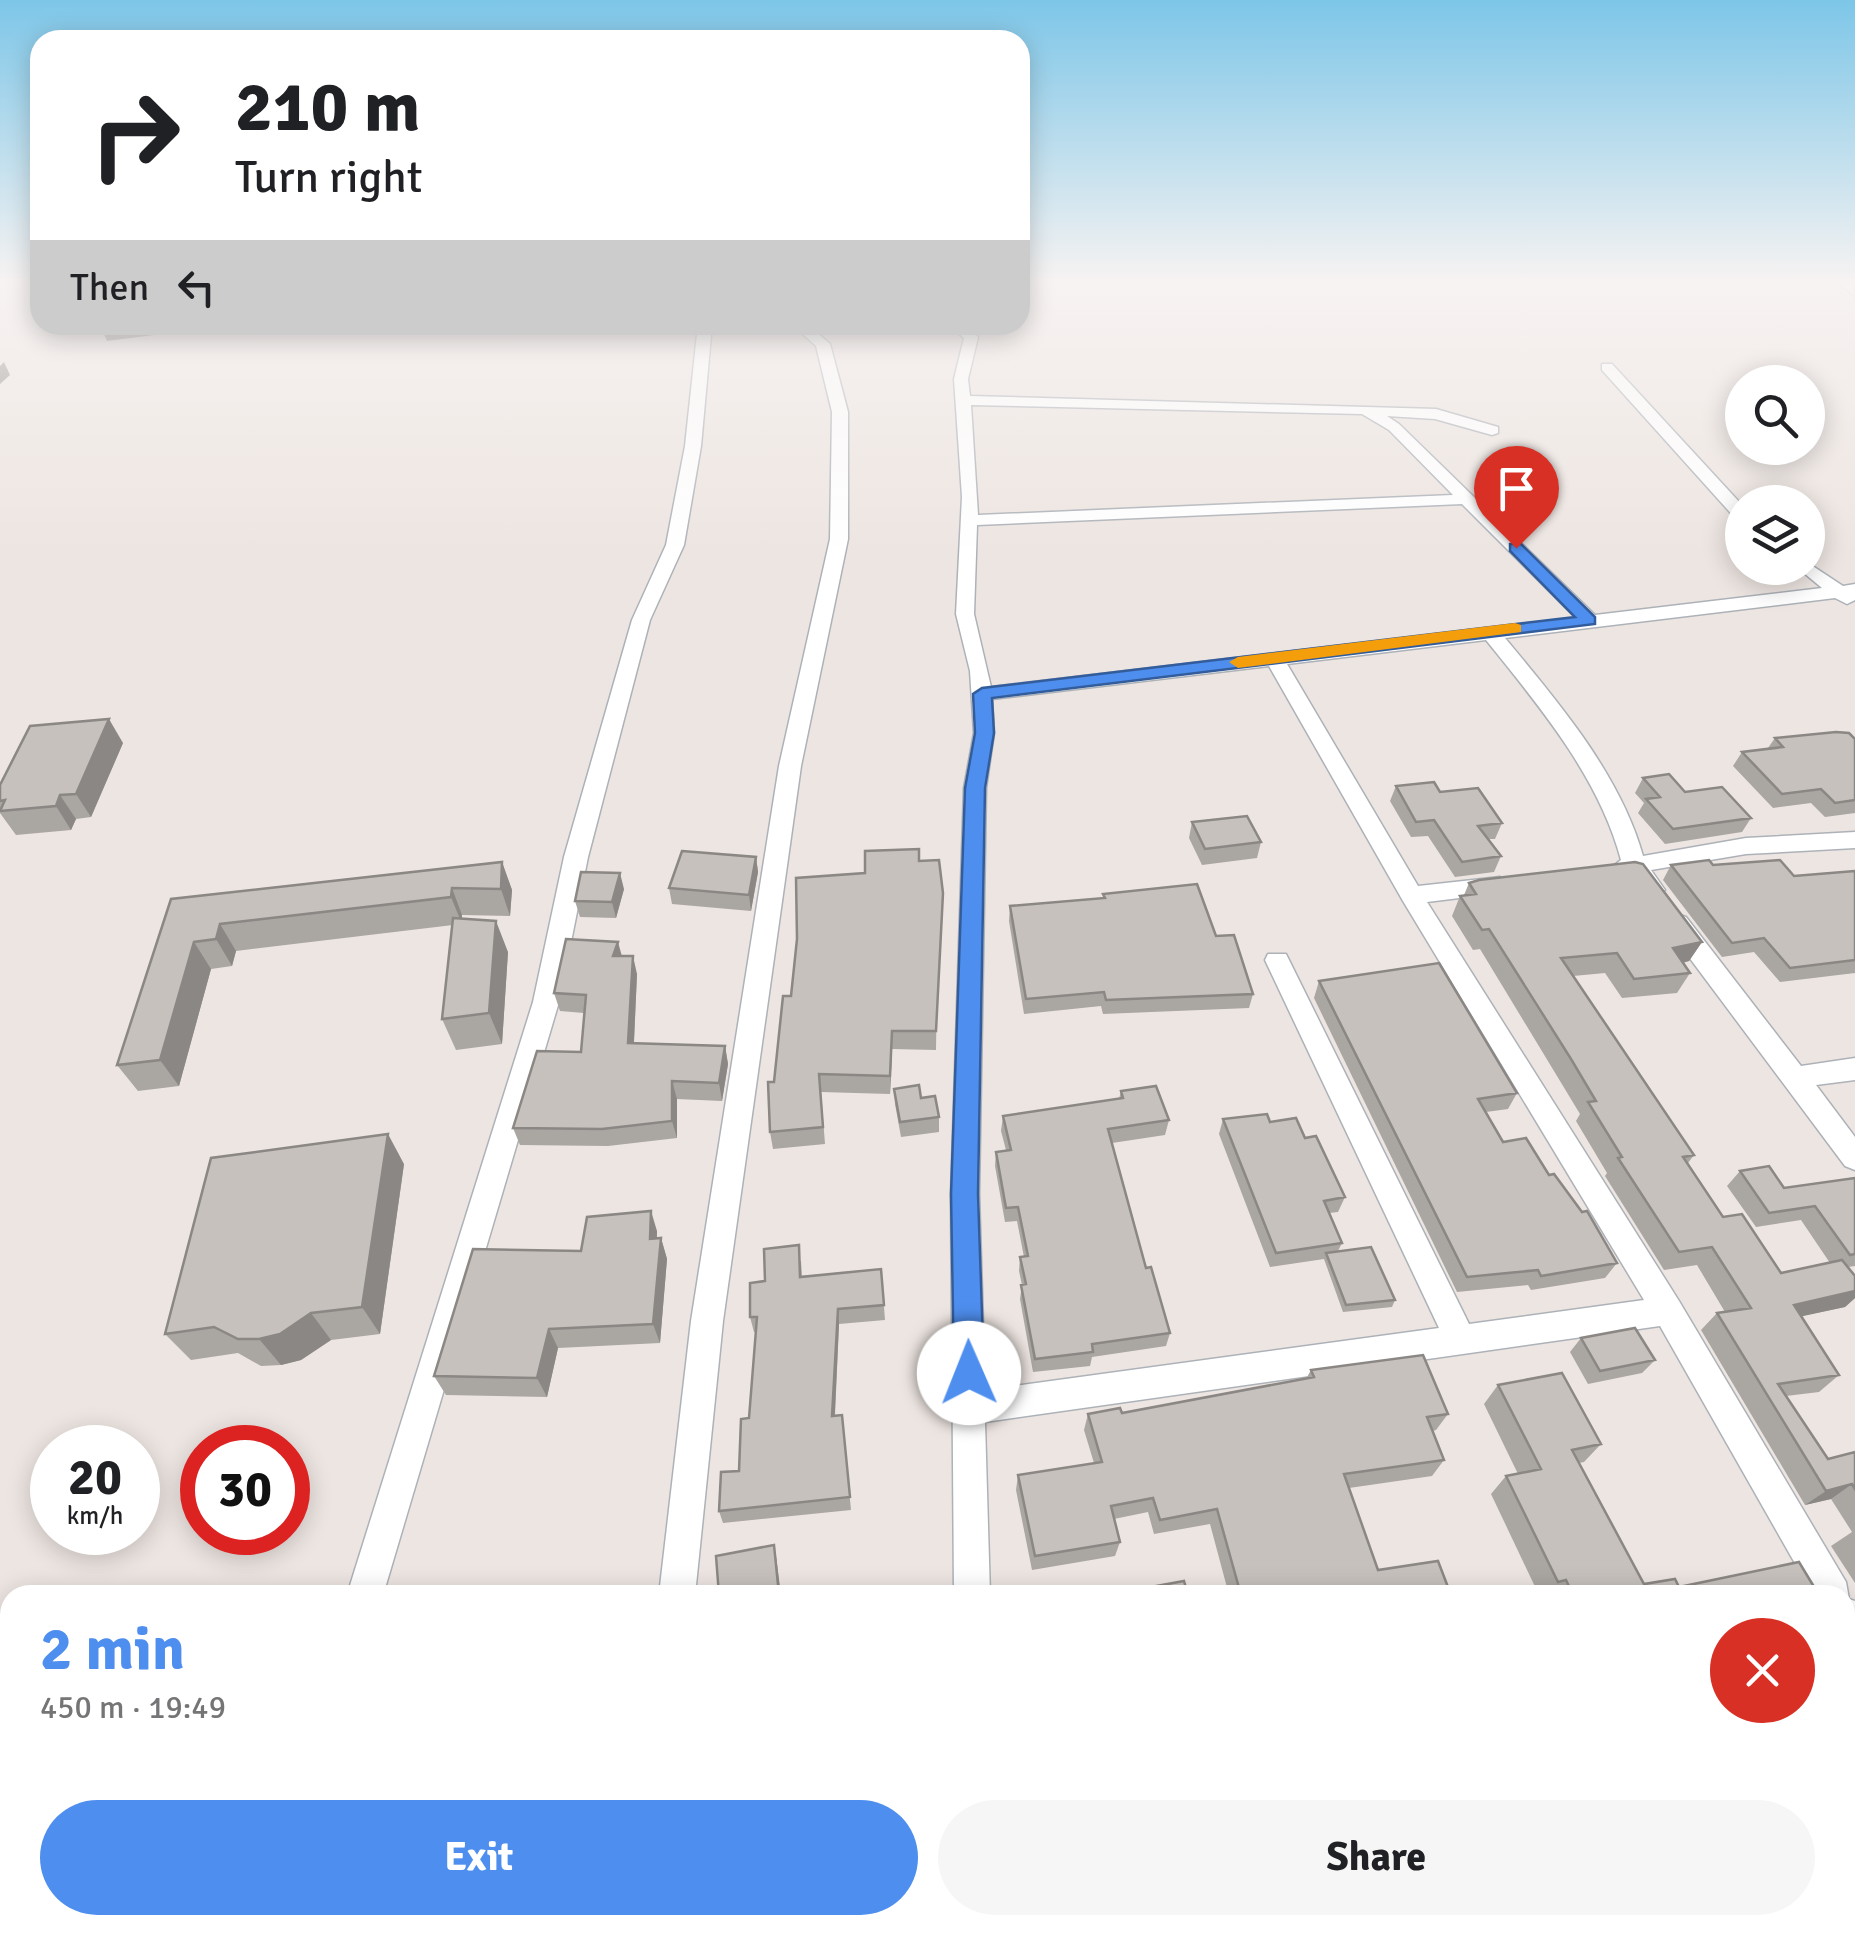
<!DOCTYPE html>
<meta charset="utf-8">
<style>
:root{--surface:#fff;--page:#f6f6f6;--text:#202124;--muted:#757577;--accent:#4e8eee}
body{margin:0;font-family:Signika,sans-serif;background:var(--page);color:var(--text);height:100vh;display:flex;flex-direction:column;font-size:38px;white-space:nowrap}
*{box-sizing:border-box;margin:0}
p{font-size:32px;color:var(--muted)}
.icon{flex:none;width:55px;height:55px;fill:none;stroke:currentColor;stroke-width:2;stroke-linecap:round;stroke-linejoin:round}
.map{position:relative;flex:1;overflow:hidden}
.panel{position:absolute;left:0px;top:1585px;width:1855px;height:350px;display:flex;flex-direction:column;background:var(--surface);border-radius:30px 30px 0 0;box-shadow:0 5px 25px #0003}
.panel>*{flex:none}
.hud{position:absolute;left:30px;top:30px;width:1000px;height:305px;border-radius:30px;box-shadow:0 5px 25px #0003;background:#fff;color:var(--text);overflow:hidden}
.fabs{position:absolute;left:1725px;top:365px;display:grid;gap:20px}
.fabs a{display:grid;place-items:center;width:100px;height:100px;border-radius:50%;background:var(--surface);box-shadow:0 5px 25px #0003;font-size:50px}
.speed{position:absolute;left:30px;top:1425px;display:flex;gap:20px;font-size:50px;font-weight:700;text-align:center}
.speed>*{display:grid;place-content:center;width:130px;height:130px;border-radius:50%;background:var(--surface);box-shadow:0 5px 25px #0003;line-height:1}
.speed small{font-size:25px;font-weight:400}
.speed .limit{border:15px solid #d22;background:#fff;color:#111}
.pin{position:absolute;display:grid;place-items:center;width:85px;height:85px;color:#fff;margin:-102px -42px;border-radius:50% 50% 50% 0;rotate:-45deg;box-shadow:0 0 10px #0007}
.pin .icon{rotate:45deg}
.me{position:absolute;width:110px;margin:-55px;rotate:359deg;stroke-linejoin:round;filter:drop-shadow(0 0 8px #0008)}
.turn{display:flex;align-items:center;gap:35px;height:210px;padding:0 40px;font-size:45px}
.turn .icon{width:130px;height:130px;stroke-width:2.5}
.turn b{display:block;font-size:70px;line-height:85px}
.then{display:flex;align-items:center;height:95px;padding:0 40px;background:#0003;gap:20px;font-size:38px}
.round{display:grid;place-items:center;flex:none;width:105px;height:105px;border-radius:52px;background:var(--page)}
.summary{display:flex;align-items:center;justify-content:space-between;height:170px;padding:0 40px}
h1{font-size:60px;font-weight:800;line-height:75px;color:var(--accent)}
.button{display:flex;gap:20px;margin-top:auto;padding:20px 40px}
.button a{flex:1;height:115px;border-radius:60px;background:var(--accent);color:#fff;font-size:40px;font-weight:800;line-height:115px;text-align:center}
.button a+a{background:var(--page);color:var(--text)}
.map>svg:first-child{display:block}
.lines{fill:none;stroke-linecap:round;stroke-linejoin:round}
.minor-casing{stroke:#adb2b8;stroke-width:3}
.minor{fill:#fff;fill-rule:evenodd}
.wall{fill:#aaa6a2}
.shaded-wall{fill:#8b8784}
.building{fill:#c6c1bc;stroke:#8b8784;stroke-width:2.5}
.route{fill:#4e8eee;stroke:#335c9b;stroke-width:2.5}
.slow{fill:#f59e0b}
</style>
<div class="map">
<svg width="1855" height="1935" viewBox="0 0 1855 1935">
<rect width="100%" height="100%" fill="#ede5e1"/>
<g class="lines">
<g class="minor-casing">
<path id="minor" d="M1838,283H1852L1855,296Z
M698,325H712L701,446L684,545L650,620L588,857L559,1002L383,1595H347L533,1002L564,857L632,620L666,545L685,446Z
M793,325H808L830,344L848,412V539L801,766L723,1321L695,1595H659L691,1321L779,766L830,539L832,412L816,346Z
M949,325H965L978,337L968,379L970,396L1436,409L1498,427V433L1492,435L1435,419L1387,416L1399,424L1595,615L1822,588L1798,568H1808V563L1843,586L1855,584V600L1847,604L1835,598L1505,638C1558,702 1620,774 1643,856L1746,838L1855,832V848L1746,854L1651,870L1665,890L1653,898L1645,896L1628,874L1616,873L1612,867L1621,860C1599,777 1539,706 1486,640L1287,664L1418,886L1500,877L1512,885L1500,893L1427,902L1679,1301L1846,1582L1849,1599L1855,1601V1651L1845,1647V1595H1813L1660,1326L985,1422L990,1595H954L951,1194L964,788L974,733L970,671L956,614L962,497L954,379L964,338ZM971,405L1362,414L1389,430L1453,495L978,515ZM1462,504L1576,618L991,687L974,614L977,525ZM1269,666L1403,901L1644,1300L1469,1324L1289,960L1286,954H1268L1265,960L1439,1328L985,1390L979,1194L986,788L994,733L992,699Z
M1602,364H1612L1742,505V520L1736,519L1602,370Z
M1677,914L1686,917L1801,1066L1855,1058V1080L1816,1085L1855,1137V1170L1845,1166L1668,929L1665,923L1668,917Z
M249,1925H291L289,1935H247Z
M620,1925H662L661,1935H619Z
M955,1925H997V1935H955Z"/>
</g>
<use href="#minor" class="minor"/>
</g>
<path class="wall" d="M1775,738L1855,739V813L1825,817L1811,803L1773,808L1733,766L1742,752L1768,748Z
M123,743L91,817L76,819L71,830L16,835L0,813V785Z
M1643,778L1685,792L1751,818L1742,832L1665,844L1638,813L1644,803L1635,793Z
M1396,786L1440,792L1502,823L1495,839H1489L1501,856L1494,872L1455,877L1428,836L1411,837L1390,801Z
M1192,822L1261,842L1257,858L1202,865L1189,838Z
M756,857L758,872L751,911L672,904L669,888Z
M939,860L936,1050L892,1049L890,1094L821,1092L825,1144L773,1149L770,1132L774,1082L791,996L797,939L865,873L919,861Z
M502,862L512,890L510,916L462,915V919L508,952L502,1044L456,1050L442,1019L453,925L236,951L232,966L211,969L179,1086L138,1091L117,1065L171,899Z
M1671,865H1713L1794,876L1855,871V973L1780,982L1754,952L1722,957L1663,880Z
M1469,883L1702,942L1689,961L1683,963L1690,973L1677,993L1622,998L1605,973L1573,976L1694,1155L1688,1163L1723,1217L1781,1273L1830,1263L1801,1220L1756,1227L1727,1186L1740,1171L1784,1188L1855,1178V1266L1848,1267L1855,1276V1298L1845,1307L1801,1316L1839,1375L1819,1392L1786,1396L1828,1459L1855,1452V1583L1831,1546L1852,1532L1831,1499L1805,1505L1701,1330L1717,1313L1725,1312L1697,1265L1664,1270L1605,1176L1607,1173L1576,1121L1580,1114L1480,949L1473,950L1452,916L1460,896L1464,895Z
M624,889L616,918L580,917L575,901Z
M1103,894L1216,936L1253,994L1249,1008L1103,1014L1101,1006L1024,1014L1009,921L1010,906L1103,898Z
M622,956L637,974L634,1043L725,1046L728,1064L722,1101L677,1099V1138L608,1146L520,1145L513,1128L581,1052L584,1013L560,1011L554,993Z
M1319,981L1517,1093L1508,1109L1486,1112L1503,1142L1549,1175L1617,1263L1605,1278L1531,1290L1528,1285L1457,1292L1314,998Z
M894,1089L921,1098L939,1117V1132L901,1137L895,1104Z
M1121,1091L1169,1120L1165,1135L1112,1143L1146,1268L1170,1333L1166,1346L1092,1357L1090,1366L1033,1372L1020,1299L1022,1285L1019,1271L1020,1257H1024L1017,1221L1005,1222L995,1166L996,1152L1006,1150L1001,1131L1003,1116L1119,1099Z
M1223,1119L1270,1122L1305,1138L1345,1197L1338,1212L1329,1213L1342,1243L1338,1251L1395,1300L1392,1307L1343,1312L1324,1259L1270,1267L1219,1134Z
M404,1164L380,1334L331,1340L301,1360L281,1365L261,1366L238,1353L191,1360L165,1334Z
M657,1231V1238H661L667,1259L660,1343L558,1348L547,1397L446,1395L434,1376L581,1251Z
M801,1261L802,1276L881,1269L885,1320L839,1324L835,1416L842,1415L851,1510L723,1523L719,1511L739,1471L749,1418L756,1332H754L750,1317L765,1281Z
M1581,1338L1655,1360L1642,1373L1588,1384L1570,1352Z
M1311,1370L1448,1414L1436,1430L1433,1431L1444,1460L1432,1476L1349,1488L1378,1570L1451,1595H1229L1210,1524L1154,1534L1148,1512L1114,1519L1120,1542L1115,1556L1032,1570L1016,1490L1018,1475L1094,1463L1084,1430L1088,1414L1122,1413L1306,1379Z
M1498,1385L1601,1444L1584,1462L1579,1463L1644,1584L1819,1595H1539L1491,1494L1506,1476L1518,1474L1484,1404Z
M1845,1638L1855,1655V1715H1853L1855,1719V1742L1845,1747Z
M1080,1925H1179L1182,1935H1082Z"/>
<path class="shaded-wall" d="M100,325H182L178,332L107,341Z
M4,362L10,375L0,384V366Z
M109,719L123,743L91,817L76,794Z
M60,795L76,819L71,830L56,806Z
M756,857L758,872L751,911L749,895Z
M502,862L512,890L510,916L501,889Z
M620,873L624,889L616,918L612,902Z
M452,888L462,915V924L451,897Z
M496,921L508,952L502,1044L489,1013Z
M220,924L236,951L232,966L216,939Z
M194,942L211,969L179,1086L160,1060Z
M618,942L623,960L613,956Z
M1702,942L1689,961L1660,968L1673,948Z
M633,956L637,974L633,1061L628,1043Z
M892,1031V1049L890,1094V1076Z
M725,1046L728,1064L722,1101L719,1083Z
M672,1081L677,1099V1138L672,1121Z
M388,1134L404,1164L380,1334L362,1307Z
M651,1211L657,1231L656,1259L650,1239Z
M661,1238L667,1259L660,1343L653,1324Z
M1855,1291V1298L1845,1307L1776,1322L1794,1305Z
M838,1309L839,1324L834,1430L832,1416Z
M311,1313L331,1340L301,1360L281,1365L259,1339Z
M549,1329L558,1348L547,1397L537,1378Z
M1852,1484L1831,1499L1805,1505L1826,1491Z
M774,1545L776,1556L781,1595H779Z
M747,1925H752V1935H747Z"/>
<path class="building" d="M109,719L76,794L60,795L56,806L0,811L5,800L0,801V785L30,726Z
M1836,732L1849,733L1855,739V800L1835,803L1821,789L1782,794L1742,752L1783,747L1775,738Z
M1669,774L1685,792L1722,787L1751,818L1673,829L1646,799L1660,797L1643,778Z
M1434,782L1440,792L1478,788L1502,823L1478,826L1501,856L1462,862L1434,820L1416,822L1396,786Z
M1247,816L1261,842L1205,849L1192,822Z
M919,849V861L939,860L943,893L936,1031H892L890,1076L819,1074L823,1127L770,1132L768,1082H774L783,996H791L797,939L796,878L865,873V851Z
M682,851L756,857L749,895L669,888Z
M1709,860L1713,865L1780,860L1794,876L1855,871V960L1790,968L1764,938L1732,943L1671,865Z
M502,862L501,889L452,888L451,897L220,924L216,939L194,942L160,1060L117,1065L171,899Z
M1635,862L1643,864L1702,942L1673,948L1690,973L1634,979L1617,953L1561,958L1694,1155L1683,1157L1723,1217L1742,1214L1781,1273L1842,1260L1855,1276V1291L1794,1305L1839,1375L1778,1384L1828,1459L1855,1452V1489L1852,1484L1826,1491L1717,1313L1751,1308L1712,1247L1679,1252L1618,1158L1622,1157L1588,1102L1596,1101L1571,1059L1489,929L1482,930L1460,896L1476,894L1469,883L1479,880Z
M581,872L620,873L612,902L575,901Z
M1197,884L1216,936L1234,935L1253,994L1106,1000L1104,992L1026,999L1010,906L1105,898L1103,894Z
M453,918L496,921L489,1013L442,1019Z
M566,939L618,942L613,956H633L628,1043L725,1046L719,1083L672,1081V1121L602,1129L513,1128L537,1051L581,1052L586,995L554,993Z
M1439,963L1517,1093L1478,1099L1503,1142L1526,1138L1549,1175L1554,1174L1582,1212L1587,1211L1617,1263L1541,1276L1538,1270L1467,1277L1319,981Z
M919,1085L921,1098L935,1096L939,1117L900,1122L894,1089Z
M1156,1086L1169,1120L1108,1129L1146,1268L1151,1267L1170,1333L1092,1344L1093,1352L1035,1359L1021,1285L1026,1284L1020,1257L1028,1256L1018,1207L1006,1208L996,1152L1011,1150L1003,1116L1123,1098L1121,1091Z
M1267,1114L1270,1122L1296,1118L1305,1138L1316,1136L1345,1197L1324,1201L1342,1243L1276,1253L1223,1119Z
M388,1134L362,1307L311,1313L280,1334L259,1339H238L214,1327L165,1334L211,1158Z
M1769,1166L1784,1188L1855,1178V1254L1850,1255L1815,1206L1769,1213L1740,1171Z
M651,1211L650,1239L661,1238L653,1324L549,1329L537,1378L434,1376L473,1249L581,1251L587,1217Z
M799,1245L800,1277L881,1269L884,1305L838,1309L832,1416L842,1415L850,1497L719,1511L721,1472L739,1471L741,1419L749,1418L757,1317H750V1283L765,1281L764,1249Z
M1371,1247L1395,1300L1346,1305L1326,1253Z
M1635,1328L1655,1360L1600,1371L1581,1338Z
M1423,1355L1448,1414L1427,1417L1444,1460L1344,1474L1378,1570L1438,1561L1451,1595H1241L1217,1509L1160,1520L1153,1498L1111,1506L1120,1542L1035,1556L1018,1475L1102,1462L1088,1414L1120,1408L1122,1413L1314,1377L1311,1370Z
M1562,1373L1601,1444L1572,1450L1644,1584L1675,1579L1679,1587L1799,1562L1819,1595H1573L1566,1580L1558,1582L1506,1476L1541,1469L1498,1385Z
M774,1545L779,1595H719L716,1556Z
M1184,1581L1188,1595H1107Z
M1845,1638L1855,1655V1708L1849,1710L1855,1719V1741L1845,1743Z
M1845,1795L1855,1814V1836L1845,1837Z
M686,1925H747V1935H686Z
M884,1925H922L923,1935H885Z
M1086,1925H1179L1182,1935H1088Z
M1406,1925H1455L1459,1935H1368Z"/>
<linearGradient id="sky" x2="0" y2="1"><stop stop-color="#7dc6e8"/><stop offset="0.51" stop-color="#f7f3f2"/><stop offset="1" stop-color="#f7f3f2" stop-opacity="0"/></linearGradient>
<rect width="1855" height="553" fill="url(#sky)"/>
<path class="route" d="M1510,544H1521L1595,617V624L992,698L994,733L985,788L978,1194L984,1373L979,1383L969,1387L959,1383L954,1373L951,1194L965,788L975,733L973,694L982,688L1575,617L1510,551Z"/>
<path class="slow" d="M1515,623L1521,625V632L1238,668L1229,662L1238,657Z"/>
</svg>
<div class="fabs">
<a><svg class="icon" aria-label="search" viewBox="0 0 24 24"><circle cx="10" cy="10" r="6"/><path d="M15 15l6 6"/></svg></a>
<a><svg class="icon" aria-label="layers" viewBox="0 0 24 24"><path d="M12 4l9 5-9 5-9-5zM3 14l9 5 9-5"/></svg></a>
</div>
<div class="speed"><div>20<small>km/h</small></div><div class="limit">30</div></div>
<div class="pin" style="left:1516px;top:548px;background:#d93025"><svg class="icon" aria-label="arrive" viewBox="0 0 24 24"><path d="M6 21V4h12l-3 4 3 4H6"/></svg></div>
<svg class="me" style="left:969px;top:1373px" viewBox="-20 -20 40 40"><circle r="19" fill="#fff"/><path d="M0-13L10 11 0 6-10 11z" fill="#4e8eee"/></svg>
<div class="hud">
<div class="turn"><svg class="icon" aria-label="right" viewBox="0 0 24 24"><path d="M7 20v-9h11M14 6l5 5-5 5"/></svg><div><b>210 m</b>Turn right</div></div>
<div class="then">Then<svg class="icon" aria-label="left" viewBox="0 0 24 24"><path d="M17 20v-9H6M10 6l-5 5 5 5"/></svg></div>
</div>
<section class="panel">
<div class="summary"><div><h1>2 min</h1><p>450 m · 19:49</p></div><a class="round" style="background:#d93025;color:#fff"><svg class="icon" aria-label="close" viewBox="0 0 24 24"><path d="M6 6l12 12M18 6L6 18"/></svg></a></div>
<div class="button"><a>Exit</a><a>Share</a></div>
</section>
</div>
